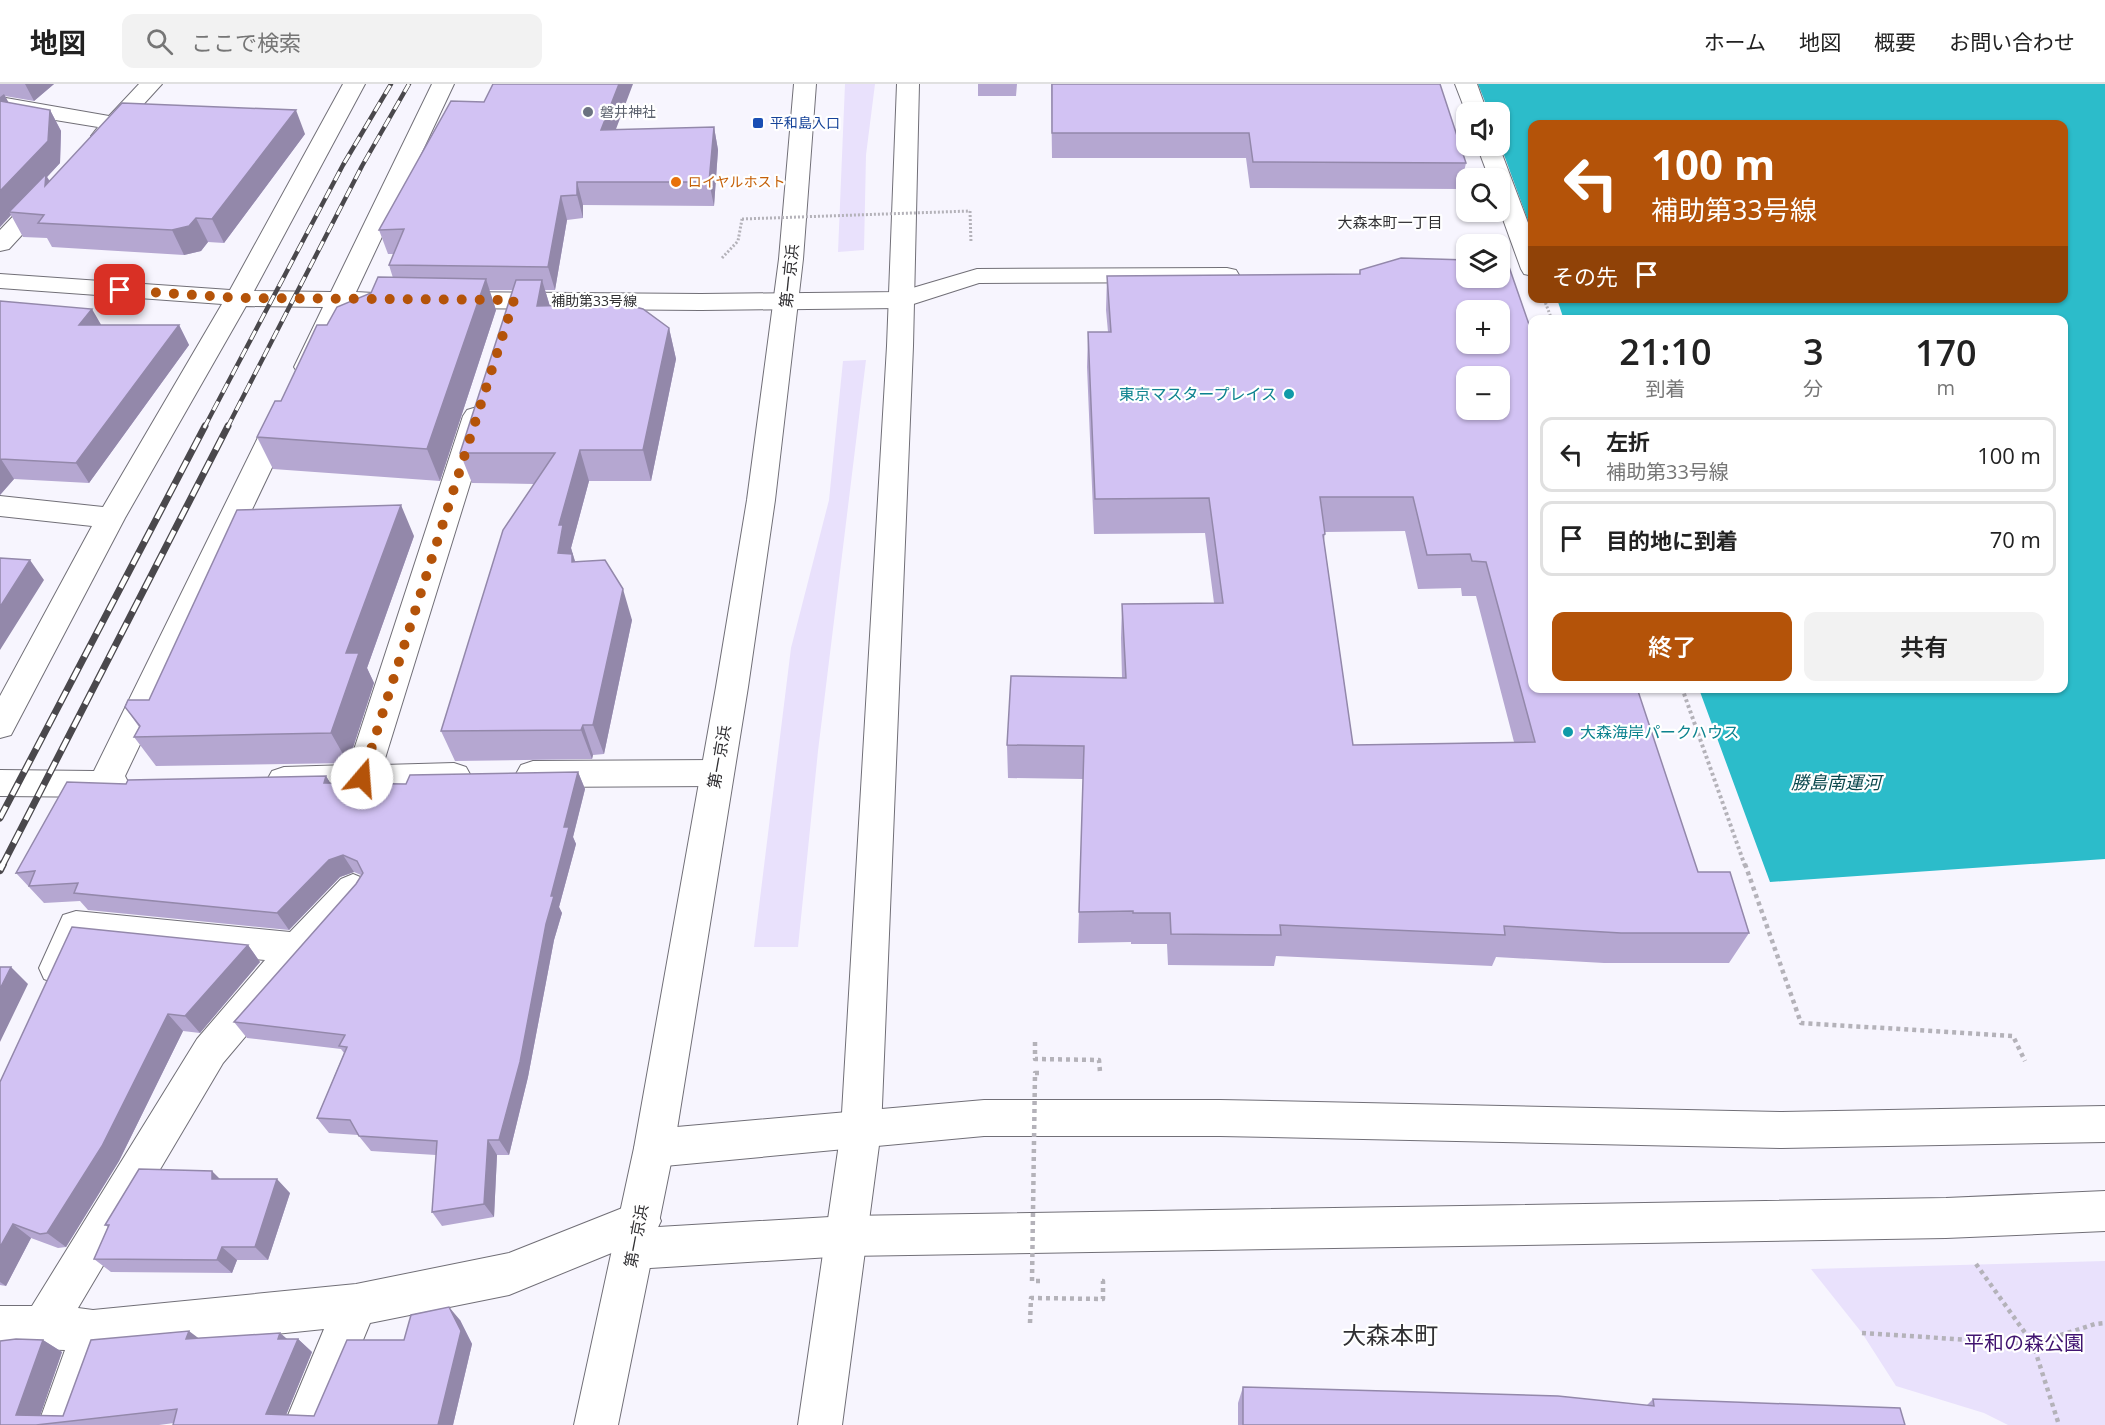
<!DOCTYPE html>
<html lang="ja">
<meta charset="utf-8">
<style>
:root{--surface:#fff;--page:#f2f2f2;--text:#222;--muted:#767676;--line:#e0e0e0;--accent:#b45309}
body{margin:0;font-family:"Open Sans","Noto Sans JP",sans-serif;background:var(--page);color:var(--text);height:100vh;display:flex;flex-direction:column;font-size:22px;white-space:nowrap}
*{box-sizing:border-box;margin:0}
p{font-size:20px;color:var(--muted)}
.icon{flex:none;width:33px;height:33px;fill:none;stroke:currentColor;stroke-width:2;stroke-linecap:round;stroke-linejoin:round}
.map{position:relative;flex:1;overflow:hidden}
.side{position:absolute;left:1528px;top:231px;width:540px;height:378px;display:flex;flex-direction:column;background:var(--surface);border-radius:12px;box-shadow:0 2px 4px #0004}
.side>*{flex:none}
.banner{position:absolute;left:1528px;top:36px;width:540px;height:183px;border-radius:12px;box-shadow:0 2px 4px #0004;background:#b45309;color:#fff;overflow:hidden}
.fabs{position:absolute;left:1456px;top:18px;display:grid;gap:12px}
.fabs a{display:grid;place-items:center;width:54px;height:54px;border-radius:12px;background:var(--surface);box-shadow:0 2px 4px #0004;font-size:30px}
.pin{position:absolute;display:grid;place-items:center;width:51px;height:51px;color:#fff;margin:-26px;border-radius:12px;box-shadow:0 3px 9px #0006}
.me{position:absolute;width:66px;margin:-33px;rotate:18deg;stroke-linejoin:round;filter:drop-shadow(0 0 4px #0008)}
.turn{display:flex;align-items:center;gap:21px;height:126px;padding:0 24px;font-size:27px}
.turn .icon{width:78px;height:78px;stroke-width:2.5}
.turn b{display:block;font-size:42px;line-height:51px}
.then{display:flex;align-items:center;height:57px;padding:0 24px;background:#0003;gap:12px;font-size:22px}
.eta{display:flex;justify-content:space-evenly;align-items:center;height:102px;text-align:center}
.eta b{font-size:36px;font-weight:600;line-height:42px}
.action{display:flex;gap:12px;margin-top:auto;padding:12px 24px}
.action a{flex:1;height:69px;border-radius:12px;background:var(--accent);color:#fff;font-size:24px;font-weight:600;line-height:69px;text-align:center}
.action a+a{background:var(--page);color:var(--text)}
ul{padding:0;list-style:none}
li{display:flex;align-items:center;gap:18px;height:75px;margin:0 12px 9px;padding:0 12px;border:3px solid var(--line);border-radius:12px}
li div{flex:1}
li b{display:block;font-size:22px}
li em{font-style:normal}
header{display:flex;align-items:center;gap:36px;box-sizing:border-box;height:84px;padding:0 30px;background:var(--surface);border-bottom:2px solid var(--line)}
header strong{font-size:28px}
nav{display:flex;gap:33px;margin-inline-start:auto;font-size:21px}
.search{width:420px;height:54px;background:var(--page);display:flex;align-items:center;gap:15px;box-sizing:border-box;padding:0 21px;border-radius:12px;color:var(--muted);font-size:22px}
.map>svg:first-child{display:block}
.green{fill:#e9e1fc}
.water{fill:#2cbcca}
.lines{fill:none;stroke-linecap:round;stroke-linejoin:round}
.minor-casing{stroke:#716f77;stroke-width:2}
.highway-casing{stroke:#716f77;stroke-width:2}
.path-far2{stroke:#b4b2b9;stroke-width:3;stroke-dasharray:2 2;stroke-linecap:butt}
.path-far1{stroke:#b4b2b9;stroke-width:4;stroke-dasharray:3 3;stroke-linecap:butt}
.path{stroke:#b4b2b9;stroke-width:4.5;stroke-dasharray:4 4;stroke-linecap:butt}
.minor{fill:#fff;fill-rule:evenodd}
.highway{fill:#fff;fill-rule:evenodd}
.rail-far2-casing{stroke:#4a484c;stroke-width:4.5}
.rail-far1-casing{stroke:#4a484c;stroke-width:7}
.rail-casing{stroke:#4a484c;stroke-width:8}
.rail-far2{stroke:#fff;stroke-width:3;stroke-dasharray:10;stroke-linecap:butt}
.rail-far1{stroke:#fff;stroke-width:4.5;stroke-dasharray:13;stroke-linecap:butt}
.rail{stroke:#fff;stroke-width:5;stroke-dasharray:16;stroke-linecap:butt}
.path-bridge-far1{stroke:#b4b2b9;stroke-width:3;stroke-dasharray:2 2;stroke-linecap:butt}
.path-bridge{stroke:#b4b2b9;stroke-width:4.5;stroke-dasharray:4 4;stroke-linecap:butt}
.wall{fill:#b5a7d1;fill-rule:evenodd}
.shaded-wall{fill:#9388aa}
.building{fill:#d2c2f3;stroke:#9388aa;stroke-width:1.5;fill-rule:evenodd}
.route{stroke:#b45309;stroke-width:10;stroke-dasharray:0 18}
.worship-dot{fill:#6b7280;stroke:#fff;stroke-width:2}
.transit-dot{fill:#1a4fb4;stroke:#fff;stroke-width:2}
.food-dot{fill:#e8710a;stroke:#fff;stroke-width:2}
.culture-dot{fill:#0f9aa8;stroke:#fff;stroke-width:2}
.labels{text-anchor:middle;stroke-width:4.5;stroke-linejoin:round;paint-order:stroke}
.far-worship-label{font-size:14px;fill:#5b616d;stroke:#fff;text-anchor:start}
.far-transit-label{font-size:14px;fill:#164399;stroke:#fff;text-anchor:start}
.far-food-label{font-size:14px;fill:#c56008;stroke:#fff;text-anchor:start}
.far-street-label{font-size:14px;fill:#313033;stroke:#fff}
.far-neighbourhood-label{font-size:15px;fill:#313033;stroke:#fff}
.street-label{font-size:16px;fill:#313033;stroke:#fff}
.culture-label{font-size:16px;fill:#0d838f;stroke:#fff;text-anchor:end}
.water-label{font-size:18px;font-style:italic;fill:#0b484e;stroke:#fff}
.near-park-label{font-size:20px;fill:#411470;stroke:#fff}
.near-quarter-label{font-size:24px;fill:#313033;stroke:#fff}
</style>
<header>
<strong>地図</strong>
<div class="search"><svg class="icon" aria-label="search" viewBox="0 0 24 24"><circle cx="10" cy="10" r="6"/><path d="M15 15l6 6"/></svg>ここで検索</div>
<nav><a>ホーム</a><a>地図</a><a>概要</a><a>お問い合わせ</a></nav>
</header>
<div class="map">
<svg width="2105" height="1341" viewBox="0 0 2105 1341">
<rect width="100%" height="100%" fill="#f7f5fe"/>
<path class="green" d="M845,0H875L866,71L864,166L838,168Z
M866,276L818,667L798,863H754L791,564L829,416L843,277Z
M2105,1177V1341H2008L1984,1329L1896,1302L1862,1249L1811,1185Z"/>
<path class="water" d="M1478,0H2105V775L1770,798L1699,605L2064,604V236H1564L1557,215L2064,214V40H1533V150L1500,60V28H1489Z"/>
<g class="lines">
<g class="minor-casing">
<path id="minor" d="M139,0H162L110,57L102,59L94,57L91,52L98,43L0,27V13L109,32Z
M343,0H365L254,207L331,208L432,0H454L356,208L409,211L413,216L409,221L400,224L349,223L320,283L316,289L307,291L298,289L294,283L323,223L246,222L125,434L11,651L0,654V612L92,442L0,432V412L103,423L222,220L0,204V190L230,206Z
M1455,0H1477L1487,28H1467V31Z
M1477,62H1499L1533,152V192L1524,190L1521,185L1500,127V94H1489Z
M48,102L56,104L60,109L56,114L9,165L0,167V146L40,104Z
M1227,184L1236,186L1239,191L1236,196L1227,198L979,199L901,224L701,226L448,224L439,221L435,216L439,211L448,208L701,210L899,208L977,185Z
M284,320L294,323L298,329L125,692L129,700L124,709L112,713L0,712V686L94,687L270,329L274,323Z
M477,323L487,326L491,332L383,681L454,679L466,683L471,692L466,701L454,705L284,709L272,705L267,696L272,687L284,683L349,681L463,332L467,326Z
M716,676L728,680L733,689L728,698L716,702L533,703L521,699L516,690L521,681L533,677Z
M353,790L365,795L371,805L365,815L311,875L223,979L78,1224L93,1226L356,1200L509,1169L640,1117L655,1123L661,1137L658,1143L847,1132L1946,1114L2105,1107V1147L1946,1154L847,1172L634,1185L619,1179L614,1168L509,1211L370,1239L328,1341H284L324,1245L108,1267L82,1341H38L65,1266L0,1264V1222H32L197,955L265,876L87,858L70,895L57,900L44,895L39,884L63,831L76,827L290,848L341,795Z
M984,1016H1220L1782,1028L2105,1022V1058L1782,1064L1220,1052H984L654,1083L640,1077L634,1064L640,1051L654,1045Z"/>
</g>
<g class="highway-casing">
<path id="highway" d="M794,0H816L803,175L775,416L748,603L674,1064L618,1341H574L634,1064L716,603L747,416L779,175Z
M897,0H919L913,262L881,1046L842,1341H798L841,1046L887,262Z"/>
</g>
<path class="path-far2" d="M970,127L971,159
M722,174L738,157L742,135
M1544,215L1552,236"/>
<path class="path-far1" d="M1682,604L1745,782"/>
<path class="path" d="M1745,780L1801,939L2013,952L2025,977
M1035,958V975L1099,976L1100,988
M1976,1180L2033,1260L2059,1341
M1030,1239L1031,1214L1103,1215V1197H1100
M1862,1249L2033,1260L2095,1240L2105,1239"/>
<use href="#minor" class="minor"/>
<use href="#highway" class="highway"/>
<g class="rail-far2-casing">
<path id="rail-far2" d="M204,344L343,81L391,0
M227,344L362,82L409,0"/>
</g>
<g class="rail-far1-casing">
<path id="rail-far1" d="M0,734L205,342
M2,782L228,342"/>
</g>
<g class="rail-casing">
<path id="rail" d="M0,786L3,780"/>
</g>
<use href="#rail-far2" class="rail-far2"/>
<use href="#rail-far1" class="rail-far1"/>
<use href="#rail" class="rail"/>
<path class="path-bridge-far1" d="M742,135L970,127"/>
<path class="path-bridge" d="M1040,1197H1032L1035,989H1042"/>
</g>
<path class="wall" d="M0,0H54L34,17L5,12L8,19L50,26L61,47L60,79L47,93L50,97L305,50L224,159L208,158L201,167L184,171L52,163L47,154L23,153L11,131L0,143Z
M978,0H1017L1016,12H978Z
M1051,0L1466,79L1460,105L1250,104L1246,74H1052Z
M714,43L718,66L714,122L583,121V134L567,136L555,206H545L550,222L669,244L676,275L651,397H589L571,464L575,478L632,536L604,670L593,671L592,675L455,677L441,647L534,400L472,399L460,369L513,206H489L496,226L440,397L273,385L257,353L281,317L327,241L393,194L389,181L394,170H388L379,146L616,46Z
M1401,174L1533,604L1698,788L1749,849L1729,879H1604L1496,873L1492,882L1276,872L1274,882L1168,881L1167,860H1131V858L1078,859L1083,695L1008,694L1007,661L1122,594L1121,554L1122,520L1214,519L1205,449L1094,450L1087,283L1088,248H1108L1106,226L1107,192L1359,190L1360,186ZM1405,447L1418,505L1461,504L1462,512H1476L1514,658L1353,661L1324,457L1325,448Z
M0,217L101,241H179L189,261L89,399L14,395L0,411Z
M414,452L367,584L374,599L348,679L156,682L134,653L139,643L125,623L149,616Z
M578,688L585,705L573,753L576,760L559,823L562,829L554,856L528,993L509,1071H497L494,1133L442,1142L432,1128L436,1071L371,1067L358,1051L329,1049L317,1034L344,969L341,965L247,954L234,938L356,800L361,791L354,788L340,793L289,846L88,826L80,817L44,819L16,789L126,700L326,692L330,699L406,700Z
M248,861L260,878L200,949L183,947L119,1077L66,1163L58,1164L31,1154L6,1202L0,1201V998Z
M290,1109L268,1176H237L232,1189L111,1188L94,1175L108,1143L105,1141Z
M460,1236L472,1260L453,1341H173L174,1339L159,1341H0L43,1256L62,1268L40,1331L63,1332L198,1254L280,1249L287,1255H298L312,1268L286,1331L314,1332L404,1256Z
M1243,1303L1647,1321L1653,1315L1905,1341H1238V1319Z"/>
<path class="shaded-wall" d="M25,0H54L34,17Z
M619,0H633L607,69L601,46Z
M4,10L16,32L0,24V13Z
M50,26L61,47L60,79L47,93L59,114L45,102L9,128L11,131L0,143V107Z
M296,26L305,50L224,159L212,135Z
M714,43L718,66L714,122L709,98Z
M577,98L583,121V134L577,111Z
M561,112L567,136L555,206L548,183Z
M196,134L208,158L201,167L184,171L172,146Z
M486,195L496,226L440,397L427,365Z
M542,196L551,226L537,222Z
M92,225L103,244L79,241Z
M179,241L189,261L89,399L76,379Z
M669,244L676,275L651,397L643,366Z
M580,366L589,397L571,464L582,500L558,469L559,441Z
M1,375L14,395L0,411V376Z
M401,421L414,452L367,584L374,599L348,679L331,649L346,569Z
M30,476L44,496L0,566V523Z
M623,505L632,536L604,670L593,641Z
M583,641L593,671L592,675L581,646Z
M578,688L585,705L573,753L576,760L559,823L562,829L554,856L528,993L509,1071L499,1056L564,743Z
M326,692L337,710L324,699Z
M343,771L354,788L340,793L289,846L277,829L329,776Z
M248,861L260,878L200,949L185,932Z
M11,883L28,900L0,958V905Z
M168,930L183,947L119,1077L66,1163L47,1149Z
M488,1056L497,1071L494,1133L484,1120Z
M212,1087L226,1101L212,1095Z
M277,1095L290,1109L268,1176L255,1163Z
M13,1140L31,1154L6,1202L0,1198V1163Z
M222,1163L237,1176L232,1189L217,1176Z
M449,1223L460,1236L472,1260L453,1341H438Z
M189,1247L205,1259L186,1255Z
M280,1249L294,1261L298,1255L312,1268L282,1341L266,1330Z
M43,1256L62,1268L37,1341L16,1331Z"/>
<path class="building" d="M493,0H619L601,46L714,43L709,98H577V111L561,112L548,183L389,181L404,145L379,146L451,17L484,18Z
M1052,0H1440L1466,79L1253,78L1249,49H1052Z
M0,17L50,26L48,57L0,107Z
M122,19L296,26L212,135L196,134L189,142L172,146L38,139L44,131L9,128L46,90L45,102Z
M1401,174L1467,176V194H1500V176L1507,177L1533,252V604H1637L1698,788H1730L1749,849H1621L1504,842L1505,851L1280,841L1281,851L1171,850L1170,829H1133V827L1079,828L1084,662L1007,661L1011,592L1126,594L1122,520L1223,519L1209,414L1095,415L1088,248H1111L1107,192L1360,190V186ZM1467,226H1500V260H1467ZM1467,292H1500V326H1467ZM1320,413H1413L1427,471L1470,470L1472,477L1486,478L1535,658L1353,661L1323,451L1325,450Z
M378,193L486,195L427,365L257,353L275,317H281L317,241H327L337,223L371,209Z
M516,196H542L537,222L624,220L643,225L669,244L643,366H580L559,441H563L558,469L572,470V478L605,476L623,505L593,641H583L581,646L441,647L503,446L555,369H460Z
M0,217L92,225L79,241H179L76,379L1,375L0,376Z
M401,421L346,569H359L331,649L134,653L140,642L125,623L128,616H149L237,426Z
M0,474L30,476L0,523Z
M578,688L564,743H569L551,812H554L546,840L520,978L499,1056H488L484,1120L432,1128L437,1057L359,1052L350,1036L317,1034L347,963L339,962L345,951L234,938L356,800L363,789L357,777L343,771L329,776L277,829L74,809L78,799L29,802L35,787L16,789L67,698L126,700L128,696L326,692L324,699L406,700L410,691Z
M72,843L248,861L185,932L168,930L102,1062L47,1149L40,1150L13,1140L0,1163V998Z
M0,883H11L0,905Z
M139,1085L212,1087V1095H277L255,1163H222L217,1176L94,1175L109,1141H105Z
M449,1223L461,1247L438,1341H173L177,1325L36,1341H0V1257L16,1255L43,1256L16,1331L63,1332L91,1256L189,1247L186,1255L280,1249L278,1255H298L266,1330L314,1332L347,1256H404L411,1231Z
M1243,1303L1558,1312L1654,1322L1653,1315L1900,1324L1905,1341H1243Z"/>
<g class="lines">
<path class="route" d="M120,206L238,214L514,216L362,694"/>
</g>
<circle class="worship-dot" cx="588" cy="28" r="6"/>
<rect class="transit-dot" x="752" y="33" width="12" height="12" rx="3"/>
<circle class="food-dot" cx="676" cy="98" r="6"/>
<g class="culture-dot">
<circle cx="1289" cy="310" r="6"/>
<circle cx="1568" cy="648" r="6"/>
</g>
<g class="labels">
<g class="far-worship-label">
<text x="600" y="33">磐井神社</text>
</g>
<g class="far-transit-label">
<text x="770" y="44">平和島入口</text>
</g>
<g class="far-food-label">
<text x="688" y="103">ロイヤルホスト</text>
</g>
<g class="far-street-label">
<text x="594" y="222">補助第33号線</text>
</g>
<g class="far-neighbourhood-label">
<text x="1390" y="144">大森本町一丁目</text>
</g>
<g class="street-label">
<text transform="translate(789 192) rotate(-84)" y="6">第一京浜</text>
<text transform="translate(719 673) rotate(-80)" y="6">第一京浜</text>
<text transform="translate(636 1152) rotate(-79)" y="6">第一京浜</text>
</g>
<g class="culture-label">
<text x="1277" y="316">東京マスタープレイス</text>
<text x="1580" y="654" text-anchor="start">大森海岸パークハウス</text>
</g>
<g class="water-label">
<text x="1836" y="705">勝島南運河</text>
</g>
<g class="near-park-label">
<text x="2024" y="1266">平和の森公園</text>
</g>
<g class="near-quarter-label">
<text x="1390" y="1260">大森本町</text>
</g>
</g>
</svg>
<div class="fabs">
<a><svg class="icon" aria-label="sound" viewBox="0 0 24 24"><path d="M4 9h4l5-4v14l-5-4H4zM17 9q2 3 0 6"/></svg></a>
<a><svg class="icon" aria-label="search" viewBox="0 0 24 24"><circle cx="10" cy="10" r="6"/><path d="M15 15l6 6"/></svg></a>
<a><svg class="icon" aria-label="layers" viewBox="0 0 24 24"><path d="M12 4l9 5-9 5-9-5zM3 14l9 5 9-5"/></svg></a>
<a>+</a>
<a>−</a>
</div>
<div class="pin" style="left:120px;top:206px;background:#d93025"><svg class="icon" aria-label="arrive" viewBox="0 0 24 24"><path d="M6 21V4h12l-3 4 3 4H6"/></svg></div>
<svg class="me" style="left:362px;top:694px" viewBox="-20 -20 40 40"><circle r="19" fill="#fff"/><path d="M0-13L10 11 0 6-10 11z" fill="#b45309"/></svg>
<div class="banner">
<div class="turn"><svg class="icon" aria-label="left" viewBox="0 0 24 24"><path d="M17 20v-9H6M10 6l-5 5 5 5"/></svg><div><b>100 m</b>補助第33号線</div></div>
<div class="then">その先<svg class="icon" aria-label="arrive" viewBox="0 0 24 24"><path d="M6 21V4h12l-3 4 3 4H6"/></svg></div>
</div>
<section class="side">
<div class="eta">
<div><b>21:10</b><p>到着</p></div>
<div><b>3</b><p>分</p></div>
<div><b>170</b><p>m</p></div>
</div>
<ul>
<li><svg class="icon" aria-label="left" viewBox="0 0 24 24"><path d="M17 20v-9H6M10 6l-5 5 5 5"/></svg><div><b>左折</b><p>補助第33号線</p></div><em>100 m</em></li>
<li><svg class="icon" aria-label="arrive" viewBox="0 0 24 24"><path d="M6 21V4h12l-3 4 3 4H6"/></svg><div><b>目的地に到着</b></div><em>70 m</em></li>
</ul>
<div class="action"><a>終了</a><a>共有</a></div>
</section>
</div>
